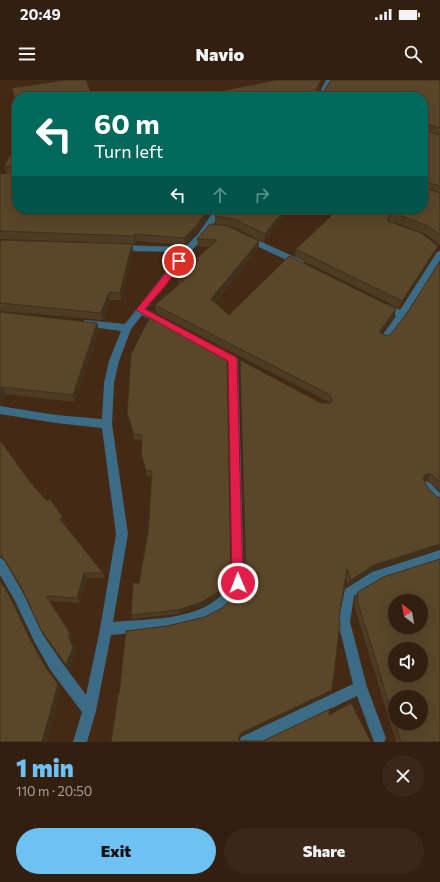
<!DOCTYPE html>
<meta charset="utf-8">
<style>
:root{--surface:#331f10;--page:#3b2719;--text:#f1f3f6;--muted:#a9a29f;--line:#4e3d30;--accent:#6dc2f3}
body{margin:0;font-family:Commissioner,sans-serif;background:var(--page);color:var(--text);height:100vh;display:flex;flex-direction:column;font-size:15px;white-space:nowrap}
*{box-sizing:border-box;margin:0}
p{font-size:13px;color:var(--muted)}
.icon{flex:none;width:22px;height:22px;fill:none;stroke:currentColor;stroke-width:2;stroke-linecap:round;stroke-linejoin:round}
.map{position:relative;height:662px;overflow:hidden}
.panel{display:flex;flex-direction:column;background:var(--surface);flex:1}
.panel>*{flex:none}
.top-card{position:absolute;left:12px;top:12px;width:416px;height:122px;border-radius:16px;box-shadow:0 4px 16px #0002,0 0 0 1px var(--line);background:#00695c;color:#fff;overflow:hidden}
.needle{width:26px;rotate:329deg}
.controls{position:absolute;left:388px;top:514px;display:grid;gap:8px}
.controls a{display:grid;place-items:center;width:40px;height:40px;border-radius:50%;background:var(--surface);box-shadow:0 4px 16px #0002,0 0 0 1px var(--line);font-size:20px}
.pin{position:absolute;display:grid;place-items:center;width:34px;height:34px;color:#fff;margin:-17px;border:2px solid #fff;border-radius:50%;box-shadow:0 1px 4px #0007}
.me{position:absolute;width:44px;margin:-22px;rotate:359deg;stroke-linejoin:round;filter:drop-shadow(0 0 3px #0008)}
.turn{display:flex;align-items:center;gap:14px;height:84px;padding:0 16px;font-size:18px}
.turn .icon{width:52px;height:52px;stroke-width:2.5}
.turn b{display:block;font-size:28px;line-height:34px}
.lanes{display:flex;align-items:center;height:38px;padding:0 16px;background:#0003;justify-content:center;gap:20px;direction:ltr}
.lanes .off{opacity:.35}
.round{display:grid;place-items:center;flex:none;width:42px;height:42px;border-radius:21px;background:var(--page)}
.overview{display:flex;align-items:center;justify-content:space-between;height:68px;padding:0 16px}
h1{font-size:24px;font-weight:800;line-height:30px;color:var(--accent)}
.button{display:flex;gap:8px;margin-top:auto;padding:8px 16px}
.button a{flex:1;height:46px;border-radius:24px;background:var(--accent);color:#111;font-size:16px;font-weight:800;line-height:46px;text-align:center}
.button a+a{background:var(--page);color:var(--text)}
.status{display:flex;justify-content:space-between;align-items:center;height:28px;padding:0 20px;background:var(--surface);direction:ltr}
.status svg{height:11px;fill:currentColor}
header{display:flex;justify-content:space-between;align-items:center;height:52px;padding:0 16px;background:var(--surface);font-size:18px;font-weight:800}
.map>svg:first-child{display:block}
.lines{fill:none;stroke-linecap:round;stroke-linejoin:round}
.minor{fill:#3c6b86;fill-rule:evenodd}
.wall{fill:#4d3c23}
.shaded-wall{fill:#3f311d}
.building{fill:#5a4629;stroke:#3f311d;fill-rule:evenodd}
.route{fill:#e11d48;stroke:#92132f}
</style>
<div class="status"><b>20:49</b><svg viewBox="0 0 49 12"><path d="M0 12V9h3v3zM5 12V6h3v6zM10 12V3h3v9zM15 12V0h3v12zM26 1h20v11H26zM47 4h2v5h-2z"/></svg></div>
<header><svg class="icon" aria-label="menu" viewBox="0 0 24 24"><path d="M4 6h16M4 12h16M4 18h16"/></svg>Navio<svg class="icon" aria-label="search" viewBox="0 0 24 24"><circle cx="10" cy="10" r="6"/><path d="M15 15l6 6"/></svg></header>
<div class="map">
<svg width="440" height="662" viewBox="0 0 440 662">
<rect width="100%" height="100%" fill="#442915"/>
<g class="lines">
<path class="minor" d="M326,0H332L323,17H317Z
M215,129H223L204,158L190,172L146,229L166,240L167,242L166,244H160L142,235L131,249L119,281L114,303L112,344L128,454L113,542C144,539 188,540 213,522C221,517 227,509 232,501L228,279L233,275L238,279L244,503C223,553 156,550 111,555L96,631L87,662H73L82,632L51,591L35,563L15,521L0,495V478L4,480L23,513L43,555L61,581L86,615L100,549L116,454L102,348L56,343L0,334V326L56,335L102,339L104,303L109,281L121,251L85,246L81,243L85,240L125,244L181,172L120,171L116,168L120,165L185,167L198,154Z
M247,155L303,181L304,183L303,185H297L244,160L243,158Z
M440,171V181L405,237L387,261H381L379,259L381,257L396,236L381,228L380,226L381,224H387L400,230L437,172Z
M426,401L430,403L440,413V425C433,422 424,413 421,406L422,403Z
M440,470V482L379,501L354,516L350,542L367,607L386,658L384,662H374L357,616L261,662H239L241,657L353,604L338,542L345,509L372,492Z"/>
</g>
<path class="wall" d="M440,0V165L426,154L394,142H391L435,173L399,228L295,177L296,169L330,137L423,129L190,17L320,8L319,10L322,14Z
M17,63V129H213L197,153L185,165L136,161L135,164L0,159V94L6,93L4,86Z
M220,129H290L264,162L234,147L228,146L258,169L215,223L229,235L396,229L394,237L381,253L387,256L391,254L409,230L440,181V411L427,400L424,401L429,409L437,417L440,418V469L372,491L348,505L346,497L339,537L332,610L330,613L240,656L238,660L239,661H263L329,635L371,662H111L119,614L167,546L205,537L222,528L235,516L245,500L240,280L321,323H329V322L156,233L155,225L178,205V197L196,182V179L209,167L198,166L197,159L227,146L215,144V136Z
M0,160L132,164L133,172L121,220H110L103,240L0,231Z
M0,232L99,250L75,322L6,314L1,325Z
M131,274L231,496L230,501L218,517L202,527L178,534L132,539L131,535L139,503L148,453L151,396H147L141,373L142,361L135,360L127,333Z
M0,360L30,402L66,443L64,444L103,493L105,498H87L80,523L50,521L73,557L71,561L76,571L69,589L66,585L4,479L1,477H0Z
M358,512L440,662H396L354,525L355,517Z"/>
<path class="shaded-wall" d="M321,1L320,8L316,17V10Z
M208,129H213L197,153L185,165L184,158Z
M285,129H290L264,162L265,154Z
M135,154L136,161L135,164L134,156Z
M259,161L258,169L211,227V219Z
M132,164L133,172L121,220L120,213Z
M438,166L435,173L399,228L402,221Z
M109,212L110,220L103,240L101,233Z
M396,229L394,237L378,258L380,251Z
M97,243L99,250L75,322L73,315Z
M2,307L6,314L1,325H0V313Z
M430,393L427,400L421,402L425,395Z
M63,437L66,443L63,445L60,439Z
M440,464V469L372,491L348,505L351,500L374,485Z
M84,493L87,498L80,523L77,518Z
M231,496L230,501L218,517L202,527L178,534V530Z
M0,498L14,522L34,564L50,592L62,607L47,662H42L46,588L30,559L0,500Z
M70,553L73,557L71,561L76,571L69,589L66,585L68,556Z
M332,610L330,613L240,656L238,661V659L241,653Z"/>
<path class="building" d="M65,0H86L93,17H17V27L12,8Z
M276,0H321L316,10L322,11V14L331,0H440V48L426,44L424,45V50L440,55V106L426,102L424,103V108L440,113V155L428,146L396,134H388V141L421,153L438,166L402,221L296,169L330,137L337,129H423V17H190Z
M17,63V129H208L197,145L184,158L135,154L134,156L0,151V94L16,92V86H4Z
M220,129H285L265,154L234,139L215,136Z
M210,144L228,146L259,161L211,219L229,235L289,176L396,229L380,251V253L387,256L391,254L409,230L440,181V402L430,393L425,395L423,399L429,409L437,417L440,418V464L374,485L351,500L347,489L339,537L340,544L332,610L241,653L238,659L239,661H263L330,629L329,635L351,623L371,662H111L118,614H119L126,551L167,546L205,537L222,528L235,516L246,499L240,280L321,323H331L332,319L330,315L155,225L184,200L178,197L199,180L196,179L217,160L197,159Z
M0,160L132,164L120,213L109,212L101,233L0,223Z
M0,232L97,243L73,315L2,307L0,313Z
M151,235L227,275L231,496L218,512L202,522L178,530L131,535L133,503H139L148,453L152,391H146L141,373L142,355L134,354L127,333L131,274Z
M0,360L30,402L47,421L50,419L63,437L60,439L103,493H84L77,518L46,516L70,553L68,556L73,567L66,585L41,550L21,507L1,474L0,473Z
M440,479V662H401L357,520L358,512L383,497ZM395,521H421V547H395ZM395,569H421V595H395ZM395,617H421V643H395Z
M0,500L10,517L30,559L46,588L58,604L42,662H0Z"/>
<path class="route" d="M177,179H182L183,181L166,205L145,229L236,277L237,279L243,503L242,507L238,509L234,507L232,503L228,281L136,230Z"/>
</svg>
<div class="controls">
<a><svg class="needle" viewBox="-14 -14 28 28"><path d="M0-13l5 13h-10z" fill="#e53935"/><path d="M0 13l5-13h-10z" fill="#a9a29f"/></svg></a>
<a><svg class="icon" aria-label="sound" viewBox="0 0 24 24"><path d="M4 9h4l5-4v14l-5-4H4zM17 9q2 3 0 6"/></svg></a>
<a><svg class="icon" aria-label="search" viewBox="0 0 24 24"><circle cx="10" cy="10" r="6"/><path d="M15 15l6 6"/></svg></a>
</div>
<div class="pin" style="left:179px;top:181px;background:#d93025"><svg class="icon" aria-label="arrive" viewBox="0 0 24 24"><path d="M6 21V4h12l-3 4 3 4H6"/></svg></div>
<svg class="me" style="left:238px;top:503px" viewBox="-20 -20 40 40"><circle r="17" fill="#e11d48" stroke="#fff" stroke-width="3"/><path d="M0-11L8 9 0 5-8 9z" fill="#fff"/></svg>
<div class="top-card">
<div class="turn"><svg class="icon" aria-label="left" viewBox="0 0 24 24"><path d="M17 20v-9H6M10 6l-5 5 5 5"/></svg><div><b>60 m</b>Turn left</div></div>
<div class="lanes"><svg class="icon" aria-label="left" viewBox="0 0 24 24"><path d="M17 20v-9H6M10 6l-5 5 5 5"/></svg><svg class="icon off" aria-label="ahead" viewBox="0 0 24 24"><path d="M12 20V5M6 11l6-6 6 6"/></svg><svg class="icon off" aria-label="right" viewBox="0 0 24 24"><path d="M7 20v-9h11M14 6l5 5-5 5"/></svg></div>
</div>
</div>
<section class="panel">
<div class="overview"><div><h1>1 min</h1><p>110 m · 20:50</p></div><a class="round"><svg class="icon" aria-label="close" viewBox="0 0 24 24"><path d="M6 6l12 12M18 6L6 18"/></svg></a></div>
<div class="button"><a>Exit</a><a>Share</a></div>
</section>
